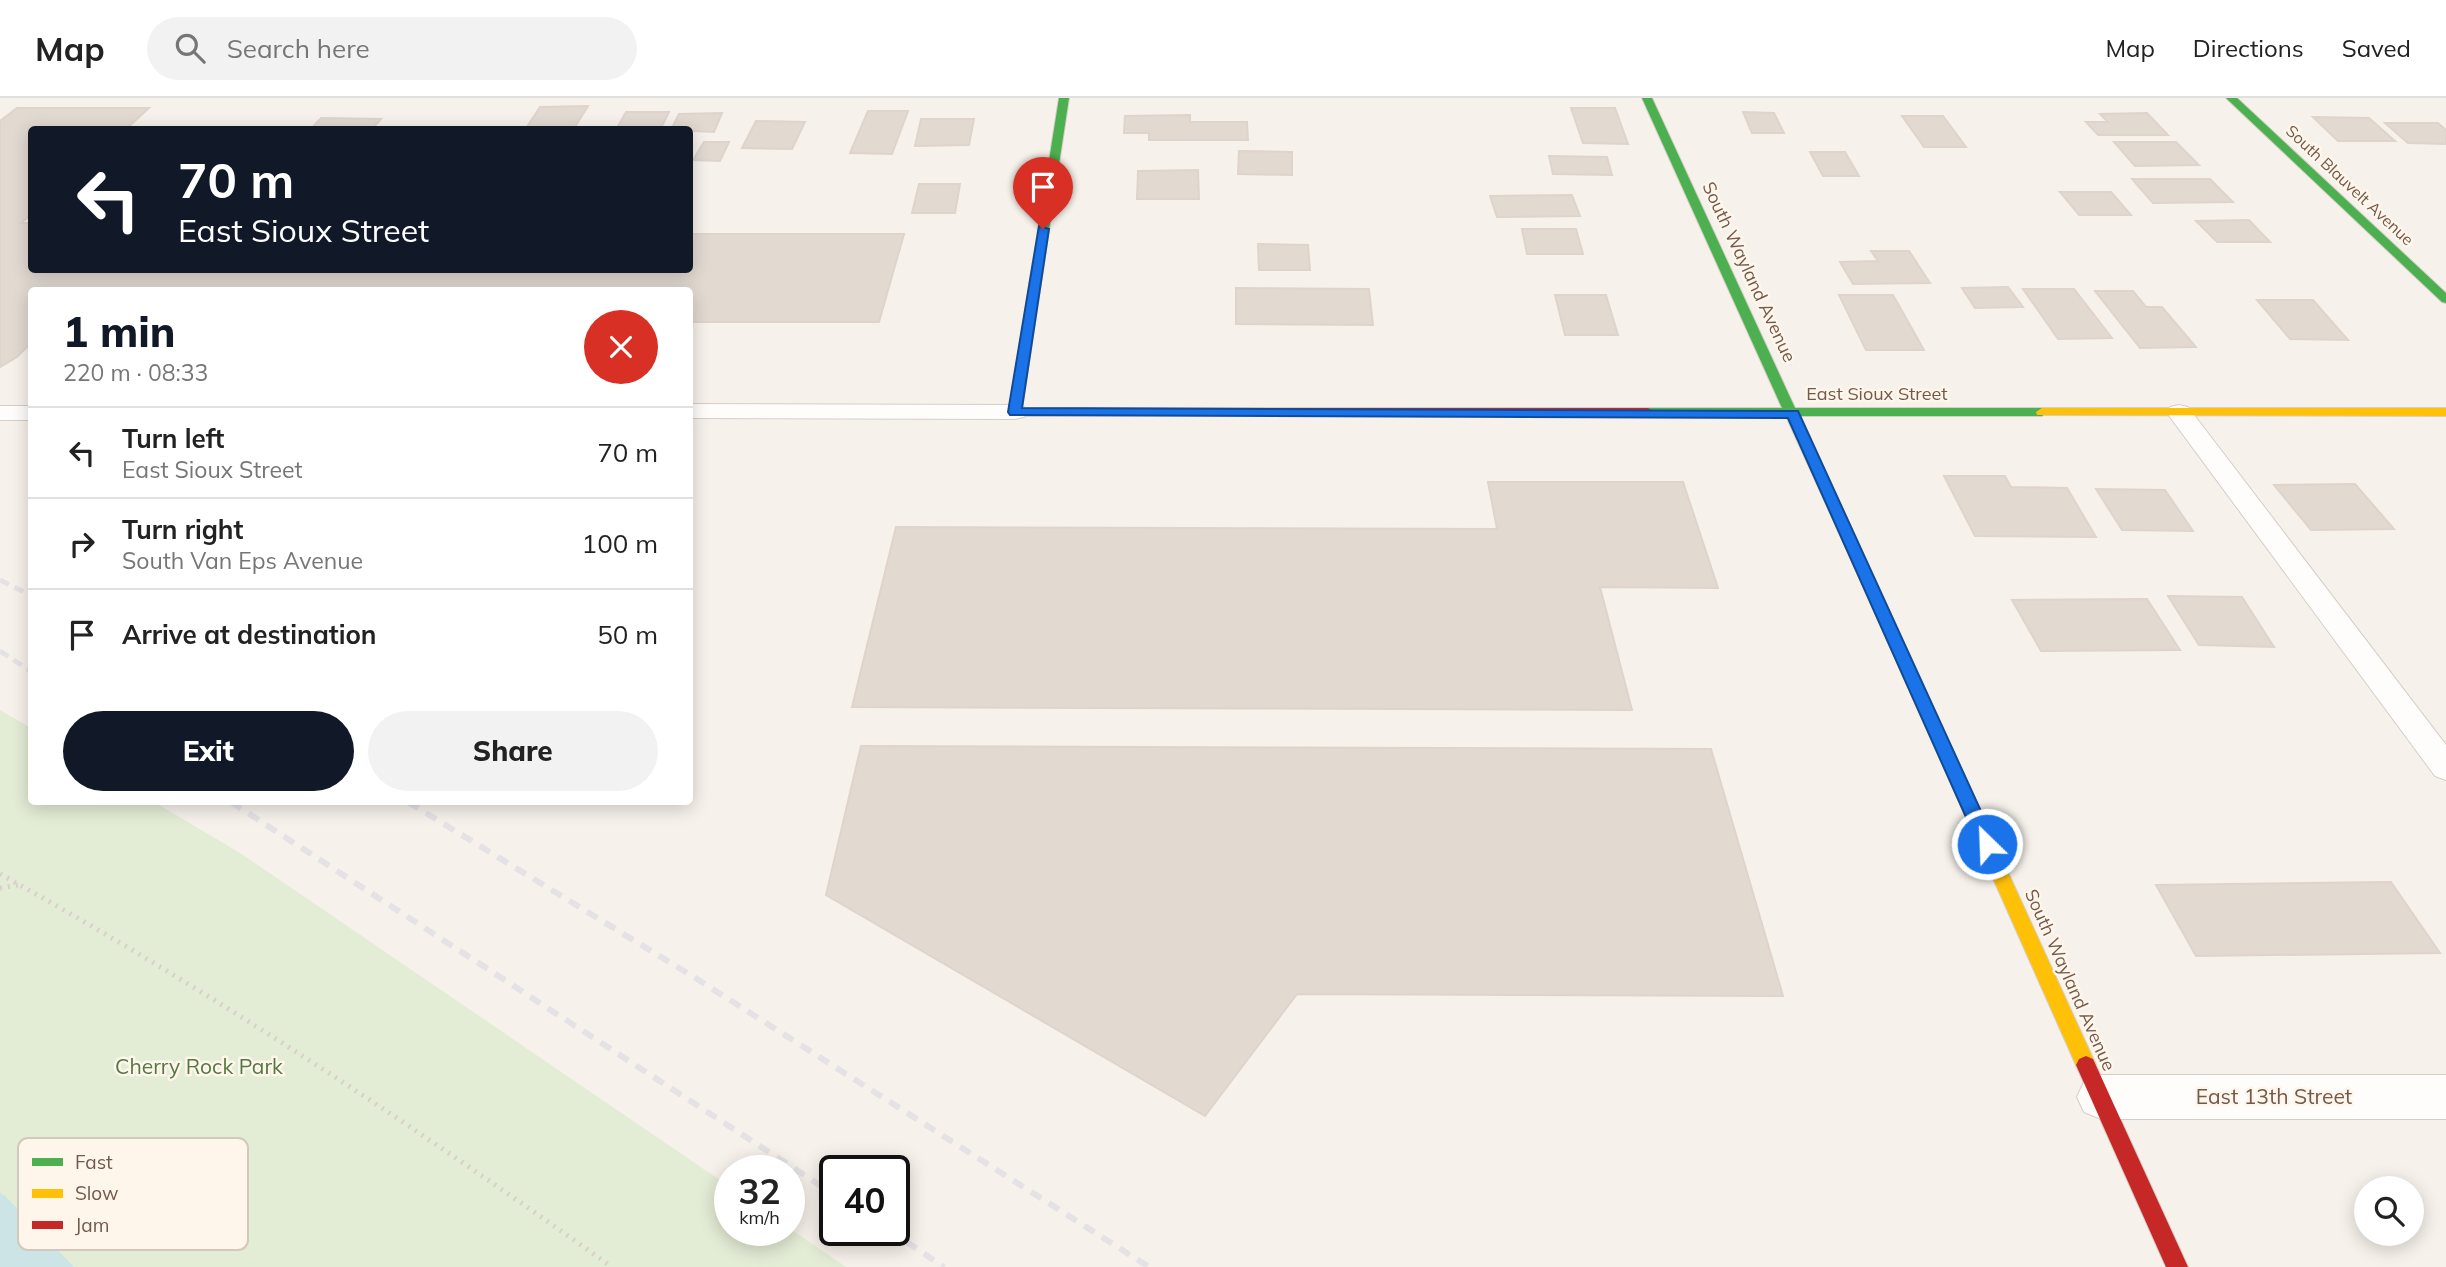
<!DOCTYPE html>
<meta charset="utf-8">
<style>
:root{--surface:#fff;--page:#f2f2f2;--text:#222;--muted:#767676;--line:#e0e0e0;--accent:#111827}
body{margin:0;font-family:Mulish,sans-serif;background:var(--page);color:var(--text);height:100vh;display:flex;flex-direction:column;font-size:26px;white-space:nowrap}
*{box-sizing:border-box;margin:0}
p{font-size:23px;color:var(--muted)}
.icon{flex:none;width:38px;height:38px;fill:none;stroke:currentColor;stroke-width:2;stroke-linecap:round;stroke-linejoin:round}
.map{position:relative;flex:1;overflow:hidden}
.panel{position:absolute;left:28px;top:189px;width:665px;height:518px;display:flex;flex-direction:column;background:var(--surface);border-radius:7px;box-shadow:0 4px 18px #0003}
.panel>*{flex:none}
.guide{position:absolute;left:28px;top:28px;width:665px;height:147px;border-radius:7px;box-shadow:0 4px 18px #0003;background:#111827;color:#fff;overflow:hidden}
.tools{position:absolute;left:2354px;top:1078px;display:grid;gap:14px}
.tools a{display:grid;place-items:center;width:70px;height:70px;border-radius:50%;background:var(--surface);box-shadow:0 4px 18px #0003;font-size:35px}
.speed{position:absolute;left:714px;top:1057px;display:flex;gap:14px;font-size:35px;font-weight:700;text-align:center}
.speed>*{display:grid;place-content:center;width:91px;height:91px;border-radius:50%;background:var(--surface);box-shadow:0 4px 18px #0003;line-height:1}
.speed small{font-size:18px;font-weight:400}
.speed .limit{border:4px solid #111;border-radius:10px;background:#fff;color:#111}
.pin{position:absolute;display:grid;place-items:center;width:60px;height:60px;color:#fff;margin:-72px -30px;border-radius:50% 50% 50% 0;rotate:-45deg;box-shadow:0 0 7px #0007}
.pin .icon{rotate:45deg}
.me{position:absolute;width:77px;margin:-38px;rotate:336deg;stroke-linejoin:round;filter:drop-shadow(0 0 5px #0008)}
.turn{display:flex;align-items:center;gap:24px;height:147px;padding:0 35px;font-size:32px}
.turn .icon{width:91px;height:91px;stroke-width:2.5}
.turn b{display:block;font-size:49px;line-height:60px}
.round{display:grid;place-items:center;flex:none;width:74px;height:74px;border-radius:37px;background:var(--page)}
.headline{display:flex;align-items:center;justify-content:space-between;height:119px;padding:0 35px}
h1{font-size:42px;font-weight:800;line-height:52px;color:var(--accent)}
.cta{display:flex;gap:14px;margin-top:auto;padding:14px 35px}
.cta a{flex:1;height:80px;border-radius:42px;background:var(--accent);color:#fff;font-size:28px;font-weight:800;line-height:80px;text-align:center}
.cta a+a{background:var(--page);color:var(--text)}
ul{padding:0;list-style:none}
li{display:flex;align-items:center;gap:21px;height:91px;padding:0 35px;border-top:2px solid var(--line)}
li div{flex:1}
li b{display:block;font-size:26px}
li em{font-style:normal}
header{display:flex;align-items:center;gap:42px;box-sizing:border-box;height:98px;padding:0 35px;background:var(--surface);border-bottom:2px solid var(--line)}
header strong{font-size:33px}
nav{display:flex;gap:38px;margin-inline-start:auto;font-size:24px}
.search{width:490px;height:63px;background:var(--page);display:flex;align-items:center;gap:18px;box-sizing:border-box;padding:0 24px;border-radius:38px;color:var(--muted);font-size:26px}
.map>svg:first-child{display:block}
.green{fill:#e3ecd5}
.water{fill:#cce4e6}
.building{fill:#e2d9d1;stroke:#dfd4cc;stroke-width:2}
.lines{fill:none;stroke-linecap:round;stroke-linejoin:round}
.lane-casing{stroke:#d5cec8;stroke-width:2}
.street-casing{stroke:#d5cec8;stroke-width:2}
.fast-casing{stroke:#d5cec6;stroke-width:2}
.slow-casing{stroke:#d5cec6;stroke-width:2}
.jam-casing{stroke:#d5cec6;stroke-width:2}
.path{stroke:#d7d0cb;stroke-width:5;stroke-dasharray:2 6;stroke-linecap:butt}
.lane{fill:#fefdfc;fill-rule:evenodd}
.street{fill:#fefdfc;fill-rule:evenodd}
.fast{fill:#4caf50;fill-rule:evenodd}
.slow{fill:#ffc107;fill-rule:evenodd}
.jam{fill:#c62828;fill-rule:evenodd}
.rail-far1{stroke:#e4e2e4;stroke-width:5;stroke-dasharray:10 6;stroke-linecap:butt}
.rail{stroke:#e4e2e4;stroke-width:6;stroke-dasharray:12 9;stroke-linecap:butt}
.route{fill:#1a73e8;stroke:#114b97;stroke-width:2}
.labels{text-anchor:middle;stroke-width:5;stroke-linejoin:round;paint-order:stroke}
.far-street-label{font-size:16px;fill:#73594b;stroke:#fef6eb}
.street-label{font-size:18px;fill:#73594b;stroke:#fef6eb}
.near-park-label{font-size:21px;fill:#547843;stroke:#fef6eb}
.near-street-label{font-size:21px;fill:#73594b;stroke:#fef6eb}
.key{fill:#fef6eb;stroke:#d4c7bb;stroke-width:2}
.key-label{font-size:19px;fill:#73594b}
</style>
<header>
<strong>Map</strong>
<div class="search"><svg class="icon" aria-label="search" viewBox="0 0 24 24"><circle cx="10" cy="10" r="6"/><path d="M15 15l6 6"/></svg>Search here</div>
<nav><a>Map</a><a>Directions</a><a>Saved</a></nav>
</header>
<div class="map">
<svg width="2446" height="1169" viewBox="0 0 2446 1169">
<rect width="100%" height="100%" fill="#f6f1ea"/>
<path class="green" d="M0,612L31,630L32,704H154L240,755L730,1089V1132H789V1130L846,1169H0Z"/>
<path class="water" d="M0,1095L5,1098L74,1169H0Z"/>
<path class="building" d="M588,8L573,32H525L540,9Z
M17,10H149L125,32H32V116L21,125H32V172H690V136H904L879,224H690V192H32V244L17,259L0,269V23Z
M1571,10H1615L1628,46L1583,45Z
M868,13H908L892,56L850,55Z
M626,14H669L660,32H616Z
M1743,14L1774,15L1784,35H1752Z
M722,15L714,34L671,32L679,16Z
M2147,15L2168,37H2098L2086,24H2108L2100,16Z
M1190,17V24H1247L1248,42H1149V35H1124L1125,18Z
M1902,18H1943L1966,49H1924Z
M2313,19L2369,20L2395,43H2338Z
M321,20L381,21L371,32H310Z
M921,21H974L969,47L915,48Z
M756,23L805,24L792,51L742,50Z
M2385,25H2438L2446,32V46L2408,45Z
M704,44H729L720,63L693,62Z
M2114,44H2176L2199,67L2135,68Z
M1239,53L1292,54V77L1238,76Z
M1810,54H1845L1859,78H1823Z
M1549,58L1607,59L1612,77L1553,76Z
M1198,72L1199,101H1137L1138,73Z
M2132,81H2210L2233,104L2153,105Z
M919,86H960L955,115H912Z
M2060,94H2111L2131,117H2079Z
M1572,97L1580,118L1497,119L1490,98Z
M2249,122L2270,144H2217L2196,123Z
M1522,131H1576L1583,156H1527Z
M1258,146L1308,147L1310,172H1259Z
M1871,153H1909L1930,185L1853,186L1840,164L1878,163Z
M2008,189L2023,209L1975,210L1962,190Z
M1236,190L1369,191L1373,227L1236,226Z
M2023,191H2074L2112,240L2058,241Z
M2095,193H2133L2146,209H2162L2196,249L2140,250Z
M1555,197H1606L1618,237H1565Z
M1839,197H1893L1924,252H1866Z
M2257,202H2313L2348,242L2290,241Z
M1944,378H2005L2011,389L2067,390L2096,439L1975,438Z
M1488,384H1683L1718,490L1600,489L1632,612L852,609L896,429L1497,431Z
M2355,386L2394,431L2311,432L2274,387Z
M2096,391L2165,392L2193,433L2122,432Z
M2168,498L2242,499L2274,549L2199,547Z
M2147,501L2180,552L2041,553L2012,502Z
M861,648L1711,651L1783,898L1297,896L1205,1018L826,797Z
M2391,784L2440,855L2196,858L2156,787Z"/>
<g class="lines">
<g class="lane-casing">
<path id="lane" d="M690,306L1015,307L1024,309L1027,314L1024,319L1015,321L690,320Z
M2179,307L2188,309L2446,647V682L2435,678L2170,319L2167,314L2170,309Z
M0,308H32V322H0Z"/>
</g>
<g class="street-casing">
<path id="street" d="M2101,977H2446V1021H2101L2084,1014L2077,999L2084,984Z"/>
</g>
<g class="fast-casing">
<path id="fast" d="M1059,0H1069L1022,310H1166L1171,311V317L1015,318L1009,314Z
M1642,0H1652L1795,310H2042L2048,314L2042,318H1799L1875,483L1873,486H1863L1861,483L1786,318H1648L1642,314L1648,310H1782Z
M2226,0H2237L2446,195V205L2442,204Z"/>
</g>
<g class="slow-casing">
<path id="slow" d="M2042,310H2446V318L2037,317L2036,314Z
M1868,478L1875,483L2096,967L2093,973L2086,976L2079,973L2076,967L1861,483Z"/>
</g>
<g class="jam-casing">
<path id="jam" d="M1166,310H1648L1654,314L1648,318L1161,317V311Z
M2086,958L2093,961L2188,1169H2166L2076,967L2079,961Z"/>
</g>
<path class="path" d="M0,776C213,894 414,1028 612,1169
M0,790L18,787"/>
<use href="#lane" class="lane"/>
<use href="#street" class="street"/>
<use href="#fast" class="fast"/>
<use href="#slow" class="slow"/>
<use href="#jam" class="jam"/>
<path class="rail-far1" d="M0,482L32,498
M0,553L32,574"/>
<path class="rail" d="M231,704L835,1097
M408,704L697,881L1149,1169
M889,1132L944,1169"/>
</g>
<path class="route" d="M1039,128L1049,131L1022,310L1798,313L1996,746L1993,751H1981L1978,746L1788,320L1010,317L1008,314Z"/>
<g class="labels">
<g class="far-street-label">
<text transform="translate(2350 87) rotate(43)" y="6">South Blauvelt Avenue</text>
</g>
<g class="street-label">
<text transform="translate(1749 174) rotate(65)" y="6">South Wayland Avenue</text>
<text x="1877" y="302">East Sioux Street</text>
<text transform="translate(2070 882) rotate(66)" y="6">South Wayland Avenue</text>
</g>
<g class="near-park-label">
<text x="199" y="976">Cherry Rock Park</text>
</g>
<g class="near-street-label">
<text x="2274" y="1006">East 13th Street</text>
</g>
</g>
<rect x="18" y="1040" width="230" height="112" rx="10" class="key"/>
<rect x="32" y="1060" width="31" height="8" fill="#4caf50"/>
<rect x="32" y="1091" width="31" height="9" fill="#ffc107"/>
<rect x="32" y="1123" width="31" height="8" fill="#c62828"/>
<g class="key-label">
<text x="75" y="1071">Fast</text>
<text x="75" y="1102">Slow</text>
<text x="75" y="1134">Jam</text>
</g>
</svg>
<div class="tools">
<a><svg class="icon" aria-label="search" viewBox="0 0 24 24"><circle cx="10" cy="10" r="6"/><path d="M15 15l6 6"/></svg></a>
</div>
<div class="speed"><div>32<small>km/h</small></div><div class="limit">40</div></div>
<div class="pin" style="left:1043px;top:131px;background:#d93025"><svg class="icon" aria-label="arrive" viewBox="0 0 24 24"><path d="M6 21V4h12l-3 4 3 4H6"/></svg></div>
<svg class="me" style="left:1987px;top:746px" viewBox="-20 -20 40 40"><circle r="17" fill="#1a73e8" stroke="#fff" stroke-width="3"/><path d="M0-11L8 9 0 5-8 9z" fill="#fff"/></svg>
<div class="guide">
<div class="turn"><svg class="icon" aria-label="left" viewBox="0 0 24 24"><path d="M17 20v-9H6M10 6l-5 5 5 5"/></svg><div><b>70 m</b>East Sioux Street</div></div>
</div>
<section class="panel">
<div class="headline"><div><h1>1 min</h1><p>220 m · 08:33</p></div><a class="round" style="background:#d93025;color:#fff"><svg class="icon" aria-label="close" viewBox="0 0 24 24"><path d="M6 6l12 12M18 6L6 18"/></svg></a></div>
<ul>
<li><svg class="icon" aria-label="left" viewBox="0 0 24 24"><path d="M17 20v-9H6M10 6l-5 5 5 5"/></svg><div><b>Turn left</b><p>East Sioux Street</p></div><em>70 m</em></li>
<li><svg class="icon" aria-label="right" viewBox="0 0 24 24"><path d="M7 20v-9h11M14 6l5 5-5 5"/></svg><div><b>Turn right</b><p>South Van Eps Avenue</p></div><em>100 m</em></li>
<li><svg class="icon" aria-label="arrive" viewBox="0 0 24 24"><path d="M6 21V4h12l-3 4 3 4H6"/></svg><div><b>Arrive at destination</b></div><em>50 m</em></li>
</ul>
<div class="cta"><a>Exit</a><a>Share</a></div>
</section>
</div>
